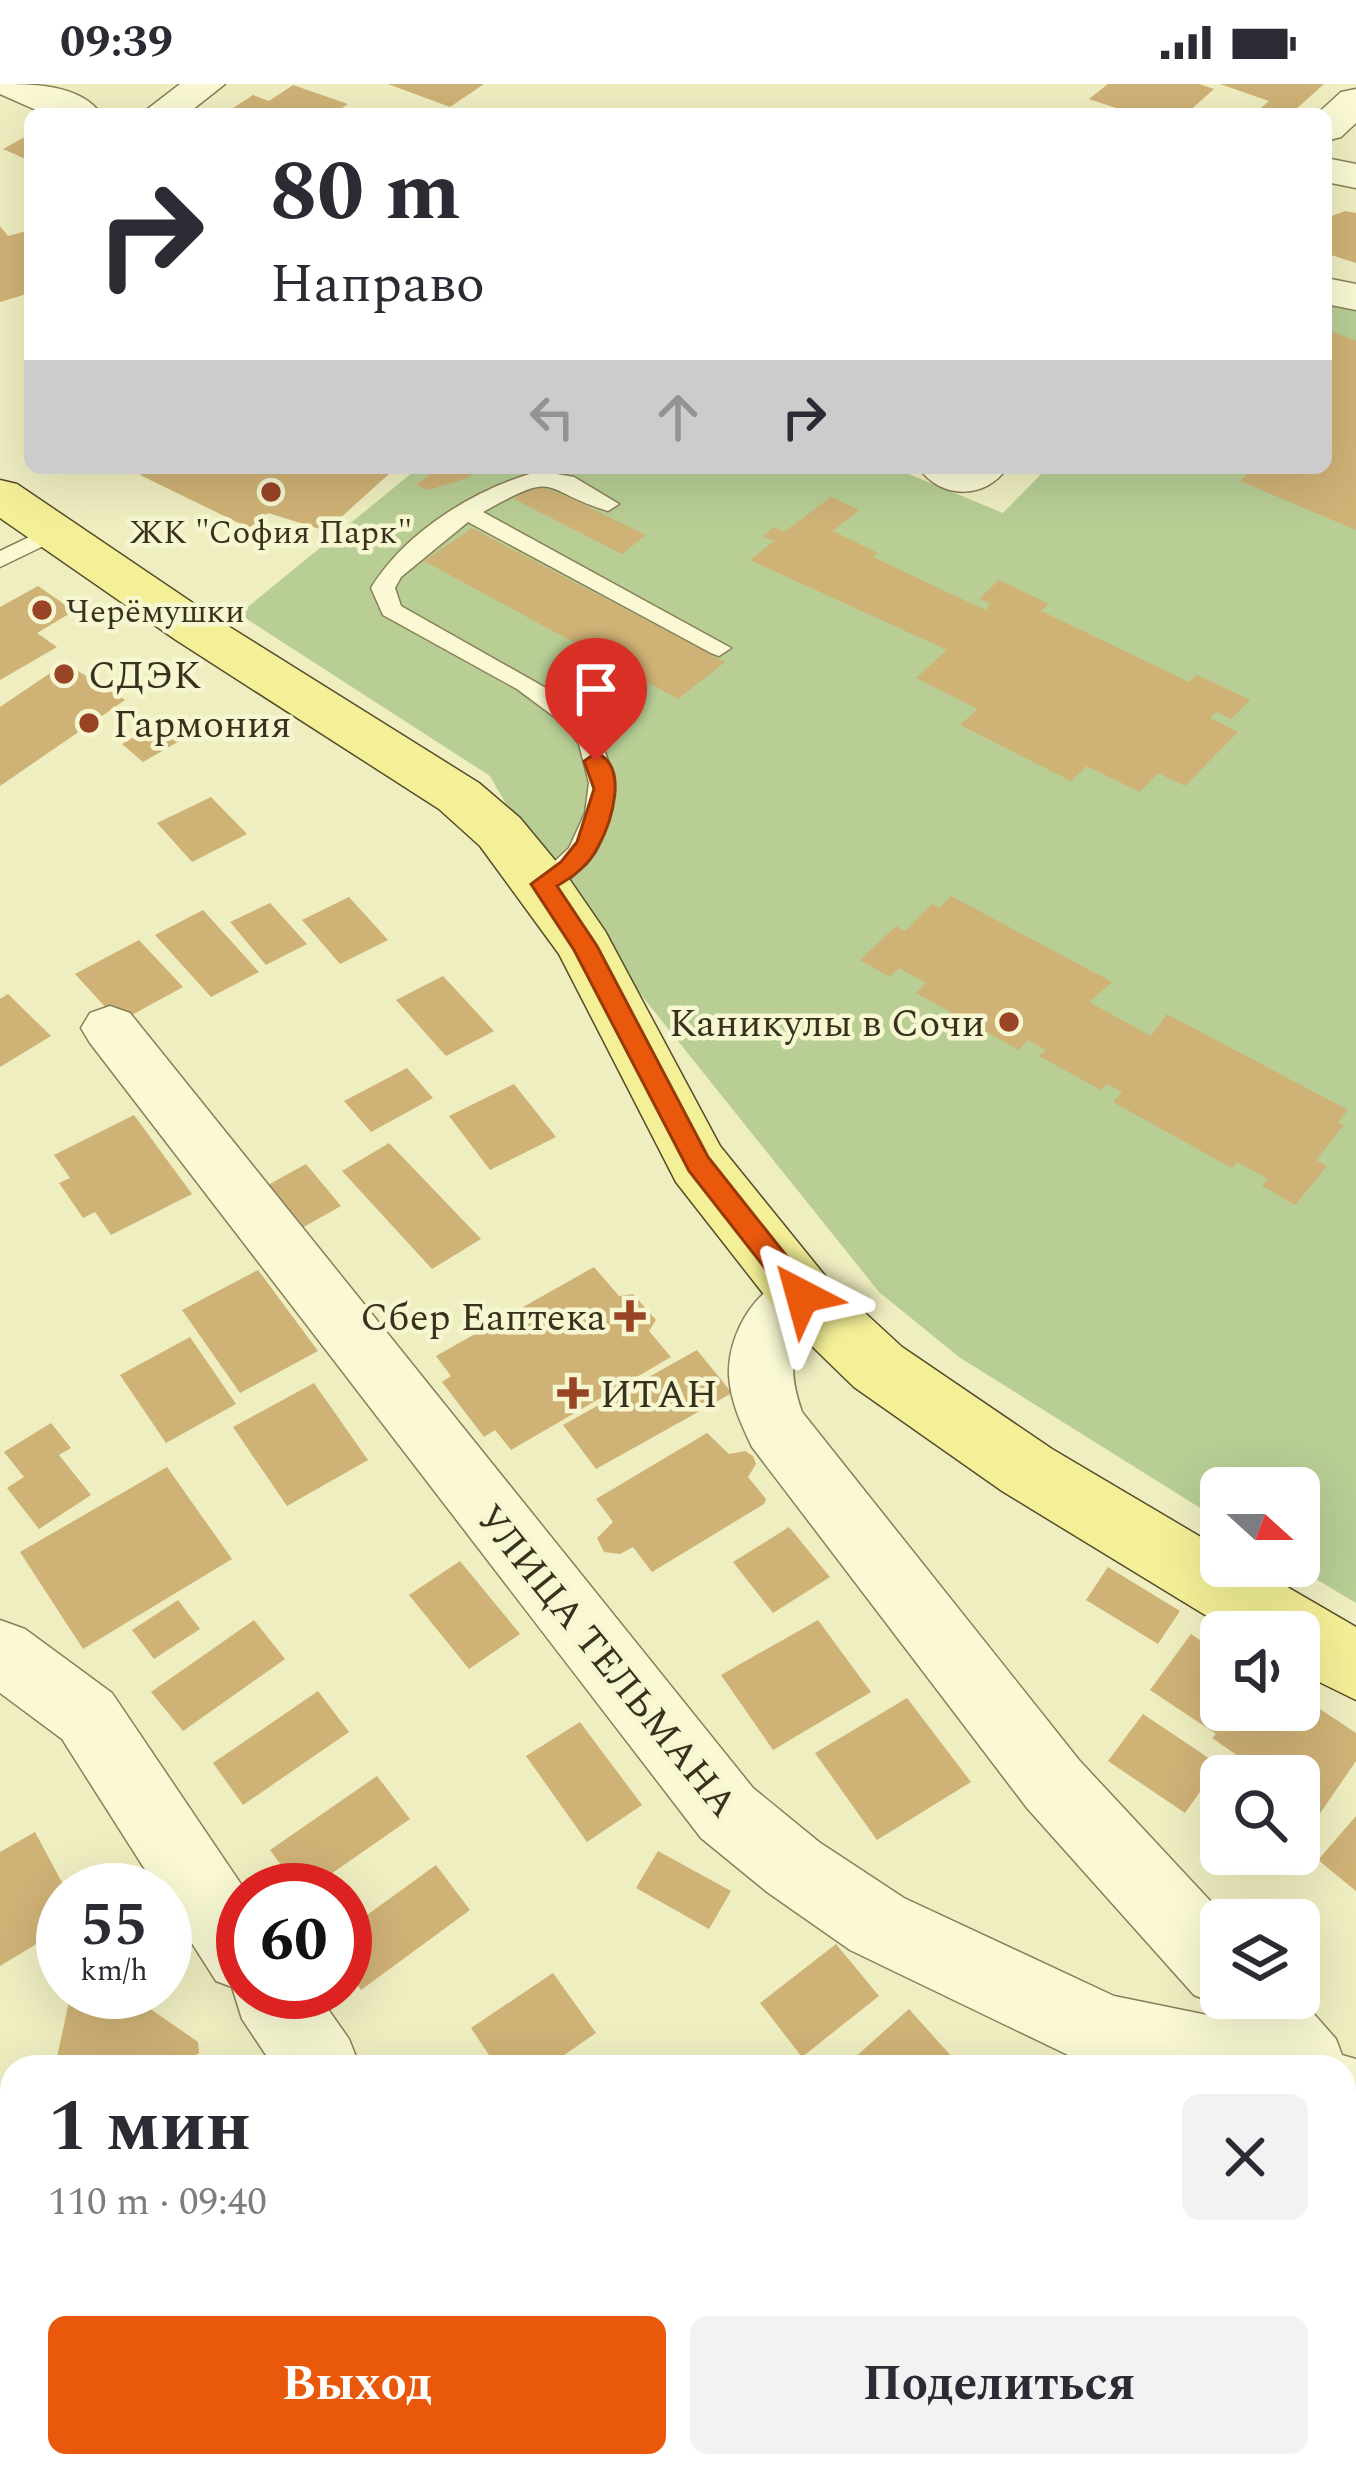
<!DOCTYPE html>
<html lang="ru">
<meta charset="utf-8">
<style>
:root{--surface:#fff;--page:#f2f2f3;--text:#2b2b33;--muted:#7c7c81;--accent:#ea580c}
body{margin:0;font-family:Spectral,serif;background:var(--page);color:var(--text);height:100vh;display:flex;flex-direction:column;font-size:45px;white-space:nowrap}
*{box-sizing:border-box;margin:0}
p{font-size:39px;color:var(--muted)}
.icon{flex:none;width:66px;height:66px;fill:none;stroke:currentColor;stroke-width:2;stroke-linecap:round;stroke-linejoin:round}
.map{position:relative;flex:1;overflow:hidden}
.panel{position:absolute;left:0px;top:1971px;width:1356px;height:423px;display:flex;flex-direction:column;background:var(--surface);border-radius:36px 36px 0 0;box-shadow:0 12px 48px #0002}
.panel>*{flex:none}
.top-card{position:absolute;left:24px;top:24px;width:1308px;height:366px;border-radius:18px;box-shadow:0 12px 48px #0002;background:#fff;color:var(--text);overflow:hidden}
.needle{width:78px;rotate:111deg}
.controls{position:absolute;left:1200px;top:1383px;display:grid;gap:24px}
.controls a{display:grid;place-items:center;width:120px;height:120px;border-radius:18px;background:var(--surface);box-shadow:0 12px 48px #0002;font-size:60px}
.speed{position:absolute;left:36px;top:1779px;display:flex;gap:24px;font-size:60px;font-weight:700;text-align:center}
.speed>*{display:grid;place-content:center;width:156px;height:156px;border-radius:50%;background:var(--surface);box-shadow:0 12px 48px #0002;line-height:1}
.speed small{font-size:30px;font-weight:400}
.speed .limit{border:18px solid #d22;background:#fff;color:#111}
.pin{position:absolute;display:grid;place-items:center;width:102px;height:102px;color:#fff;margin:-123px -51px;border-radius:50% 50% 50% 0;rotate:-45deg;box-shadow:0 0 12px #0007}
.pin .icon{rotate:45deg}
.me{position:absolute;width:132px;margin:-66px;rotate:321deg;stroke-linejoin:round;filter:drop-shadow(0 0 9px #0008)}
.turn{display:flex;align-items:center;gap:42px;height:252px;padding:0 48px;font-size:54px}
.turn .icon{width:156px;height:156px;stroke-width:2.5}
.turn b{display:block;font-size:84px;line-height:102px}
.lanes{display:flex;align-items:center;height:114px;padding:0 48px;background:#0003;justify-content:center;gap:60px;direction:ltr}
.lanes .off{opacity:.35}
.round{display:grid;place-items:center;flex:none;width:126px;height:126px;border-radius:18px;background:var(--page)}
.summary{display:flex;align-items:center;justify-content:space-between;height:204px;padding:0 48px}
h1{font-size:72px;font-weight:700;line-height:90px}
.button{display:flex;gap:24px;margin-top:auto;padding:24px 48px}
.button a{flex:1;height:138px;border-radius:18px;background:var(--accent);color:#fff;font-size:48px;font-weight:700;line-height:138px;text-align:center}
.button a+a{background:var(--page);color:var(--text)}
.status{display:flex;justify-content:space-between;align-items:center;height:84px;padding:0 60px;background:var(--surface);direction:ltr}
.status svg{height:33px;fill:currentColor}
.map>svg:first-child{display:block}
.green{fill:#b8ce95}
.building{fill:#cfb276}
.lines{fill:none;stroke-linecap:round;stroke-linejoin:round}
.service-casing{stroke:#897f58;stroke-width:3}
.minor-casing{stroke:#897f58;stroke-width:3}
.tertiary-casing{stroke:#897f58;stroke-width:3}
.primary-casing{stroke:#574b2c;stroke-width:3}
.service{fill:#faf9d4;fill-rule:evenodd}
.minor{fill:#faf9d4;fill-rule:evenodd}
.tertiary{fill:#faf9d4;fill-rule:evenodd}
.primary{fill:#f4f097;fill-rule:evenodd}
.route{fill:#ea580c;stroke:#983908;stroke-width:3}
.poi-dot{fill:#9a4426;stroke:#f6f6d1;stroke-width:4.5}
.labels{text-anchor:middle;stroke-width:9;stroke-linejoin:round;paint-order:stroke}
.far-poi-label{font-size:33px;fill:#38311d;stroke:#f6f6d1}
.poi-label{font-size:39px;fill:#38311d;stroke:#f6f6d1;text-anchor:start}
.street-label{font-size:39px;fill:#38311d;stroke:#f6f6d1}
</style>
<div class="status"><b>09:39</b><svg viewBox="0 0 49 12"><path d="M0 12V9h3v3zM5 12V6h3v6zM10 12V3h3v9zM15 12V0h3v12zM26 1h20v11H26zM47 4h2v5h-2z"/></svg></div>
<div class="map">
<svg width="1356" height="2392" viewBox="0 0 1356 2392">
<rect width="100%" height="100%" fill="#efeec1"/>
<path class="green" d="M1326,215L1356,221V1519L1294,1482H1299V1404H1221V1437L959,1273L879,1208L549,796L490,692L239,530L418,384H894L1003,429L1047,384H1326Z"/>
<path class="building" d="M388,0H484L450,23Z
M1108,0H1199L1214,5L1186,30H1134L1089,15Z
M1220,0H1324L1294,27L1301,30H1254L1269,17Z
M293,1L348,20L340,25L352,30H224L253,11L269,17Z
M30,50V77L3,65Z
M1345,127L1356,129V179L1328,170L1326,134Z
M0,142L8,152L30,146V209L0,218Z
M1326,245L1356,257V446L1240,397L1254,384H1326Z
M135,384H380L391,388L326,447L268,429L249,444L142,392Z
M438,384H479L468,394L428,406L416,401Z
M534,400L568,413L646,451L622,470L514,415Z
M831,413L859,426L833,447L878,469L873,473L985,526L991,520L979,515L999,496L1049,520L1041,527L1060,536L1189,598L1197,591L1250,616L1231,635L1216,628L1210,634L1238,648L1185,702L1158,689L1140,708L1087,682L1071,697L960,641L978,625L916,594L947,566L750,476L774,457L763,452L774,443L784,448Z
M472,444L725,578L678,615L424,477Z
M38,502L74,527L37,549L57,563L0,596V523Z
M65,579L125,616L0,702V623Z
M166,634L188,652L143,678L122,660Z
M211,713L247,750L192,778L157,739Z
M951,812L1112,898L1089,918L1151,952L1167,930L1348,1026L1338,1038L1344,1041L1316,1076L1327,1082L1295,1121L1262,1102L1268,1095L1237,1078L1232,1084L1113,1018L1122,1008L1107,1000L1101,1006L1039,972L1046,966L1028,956L1019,966L916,909L926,899L899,884L890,893L860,876L896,842L905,847L932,820L939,824Z
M349,813L388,856L340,880L302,836Z
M270,819L307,860L266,881L230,838Z
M203,826L259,888L211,913L155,851Z
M139,856L183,903L119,938L75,890Z
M443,892L494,947L446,972L396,916Z
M8,910L51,952L0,983V915Z
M407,984L433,1014L371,1048L344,1017Z
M514,1000L556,1053L490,1086L449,1032Z
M134,1031L192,1110L111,1151L95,1128L83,1134L59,1099L70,1094L54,1071Z
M389,1059L481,1155L432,1185L342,1087Z
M306,1080L341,1122L293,1149L259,1106Z
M594,1183L619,1212L633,1210L656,1236L649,1247L671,1273L511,1366L495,1346L484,1353L442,1298L451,1292L436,1272Z
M258,1186L318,1267L240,1309L182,1226Z
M190,1253L236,1320L166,1359L120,1291Z
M697,1266L732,1309L596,1385L563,1341Z
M314,1299L368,1376L287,1422L233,1343Z
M51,1339L71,1364L59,1371L91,1411L39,1445L7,1404L24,1393L4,1368Z
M707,1349L729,1370L745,1367L753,1372L756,1380L748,1393L766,1415L764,1420L652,1488L633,1463L620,1470L604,1468L597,1454L613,1438L596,1415Z
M167,1383L232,1475L83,1565L20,1468Z
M789,1443L830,1493L773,1529L733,1478Z
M460,1477L520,1550L469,1585L409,1511Z
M1108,1483L1180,1527L1158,1560L1086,1516Z
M178,1516L200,1545L154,1575L132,1546Z
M254,1536L285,1575L183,1647L151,1608Z
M818,1536L871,1608L773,1666L721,1591Z
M1191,1550L1221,1570V1626H1299V1611L1356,1649V1677L1299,1760V1692H1228L1241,1674L1212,1654L1216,1650L1150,1606Z
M318,1607L349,1648L243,1721L213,1679Z
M907,1614L971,1698L877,1756L815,1669Z
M1143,1630L1219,1681L1185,1729L1108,1677Z
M580,1638L642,1721L587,1758L526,1672Z
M377,1692L410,1735L308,1806H299L270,1766Z
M1356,1732V1807L1318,1776Z
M35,1748L66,1806L63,1844L0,1882V1768Z
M658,1767L731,1807L709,1845L636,1804Z
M436,1781L470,1826L361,1906L345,1884V1847Z
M836,1860L879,1912L802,1973L760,1919Z
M553,1889L596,1949L547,1983H497L471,1944Z
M71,1908H126L198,1958L199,1969L175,1983H55Z
M909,1925L961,1983H844Z
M1344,2132L1356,2142V2164L1344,2182Z
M1356,2187V2292L1344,2285V2209Z
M298,2382H428L416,2392H303Z
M789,2382H901L891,2392H797Z"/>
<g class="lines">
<g class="service-casing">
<path id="service" d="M540,387L574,393L619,420L608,427C538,406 561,384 483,428L731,564L719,572L711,569L468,438L401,493L395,504L401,522L560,612C612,653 630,709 593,768C582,786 564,803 543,809L530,800L569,764L585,729L589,699L579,660L564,640L517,605L383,531L371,504C406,447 476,404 540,387Z
M52,442L60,444V454L0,483V467Z"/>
</g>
<g class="minor-casing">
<path id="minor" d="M180,0H225L187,30H141Z
M1326,74L1356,80V104L1326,98Z
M1326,194L1356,200V226L1326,220Z
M110,922L130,929L753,1704L819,1758L904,1814L1114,1912L1217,1933L1211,1918L1194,1911L1027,1724L752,1363C741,1340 730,1316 729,1291C727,1241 772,1176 825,1194L835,1212C808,1265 778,1258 802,1328L1079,1676L1228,1836H1221V1914L1299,1913L1336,1955L1342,1971L1356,1975V2057L1344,2052V1983H1093L850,1866L767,1808L701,1754L90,959L81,944L90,929Z
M0,1536L25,1545L112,1609L245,1806L243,1908H316L349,1955L360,1983H274L242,1935L232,1903L216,1897L165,1817V1806H158L62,1655L0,1609Z
M601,2382H694L699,2392H605Z"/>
</g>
<g class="tertiary-casing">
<path id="tertiary" d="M0,0C32,0 80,0 101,30H45L0,10Z
M1356,5V39L1341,53L1326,57V30H1317L1341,8Z
M919,384H1007C986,415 941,416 919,384Z"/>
</g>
<g class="primary-casing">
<path id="primary" d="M0,396L17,400L212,532L479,699L520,734L563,786L605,847L720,1062L826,1193L902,1263L1052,1365L1221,1465V1482H1251L1356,1543V1616L1299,1588V1548H1233L1002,1407L854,1303L780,1231L676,1098L559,870L480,762L439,725L176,556L0,434Z"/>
</g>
<use href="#service" class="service"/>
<use href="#minor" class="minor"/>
<use href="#tertiary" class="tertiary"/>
<use href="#primary" class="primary"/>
</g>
<path class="route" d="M596,669C630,682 611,739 598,763C589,781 574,792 557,802L597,862L708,1073L812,1204L816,1212L812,1220H793L689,1087L574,866L531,800L561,778L577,758L594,705L584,677Z"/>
<g class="poi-dot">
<circle cx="271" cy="408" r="12"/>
<circle cx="42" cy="526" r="12"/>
<circle cx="64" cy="590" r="12"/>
<circle cx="89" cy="639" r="12"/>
<circle cx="1009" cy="938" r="12"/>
<path d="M624 1214h12v12h12v12h-12v12h-12v-12h-12v-12h12z"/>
<path d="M567 1291h12v12h12v12h-12v12h-12v-12h-12v-12h12z"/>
</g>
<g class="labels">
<g class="far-poi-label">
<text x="271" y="459">ЖК "София Парк"</text>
<text x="66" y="538" text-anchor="start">Черёмушки</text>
</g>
<g class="poi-label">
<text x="88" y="604">СДЭК</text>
<text x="113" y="653">Гармония</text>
<text x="985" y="952" text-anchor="end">Каникулы в Сочи</text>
<text x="606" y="1246" text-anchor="end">Сбер Еаптека</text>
<text x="600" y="1323">ИТАН</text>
</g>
<g class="street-label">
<text transform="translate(608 1576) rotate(51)" y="14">УЛИЦА ТЕЛЬМАНА</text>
</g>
</g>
</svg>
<div class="controls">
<a><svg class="needle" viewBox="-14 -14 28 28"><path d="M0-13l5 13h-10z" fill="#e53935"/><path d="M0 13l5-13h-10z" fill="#7c7c81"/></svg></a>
<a><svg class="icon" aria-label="sound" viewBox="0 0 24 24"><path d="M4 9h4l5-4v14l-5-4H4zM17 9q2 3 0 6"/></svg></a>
<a><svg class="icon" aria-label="search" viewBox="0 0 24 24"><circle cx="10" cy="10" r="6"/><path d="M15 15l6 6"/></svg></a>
<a><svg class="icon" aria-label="layers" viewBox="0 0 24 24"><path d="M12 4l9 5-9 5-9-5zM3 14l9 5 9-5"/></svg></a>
</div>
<div class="speed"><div>55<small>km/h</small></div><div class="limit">60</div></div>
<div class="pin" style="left:596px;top:677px;background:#d93025"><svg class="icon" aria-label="arrive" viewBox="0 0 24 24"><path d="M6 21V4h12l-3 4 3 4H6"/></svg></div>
<svg class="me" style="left:802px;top:1212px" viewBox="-20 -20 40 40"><path d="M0-17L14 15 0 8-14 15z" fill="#ea580c" stroke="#fff" stroke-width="4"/></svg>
<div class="top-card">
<div class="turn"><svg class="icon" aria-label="right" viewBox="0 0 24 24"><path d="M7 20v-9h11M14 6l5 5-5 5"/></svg><div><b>80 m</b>Направо</div></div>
<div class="lanes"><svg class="icon off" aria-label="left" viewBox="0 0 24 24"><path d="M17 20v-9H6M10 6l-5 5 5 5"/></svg><svg class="icon off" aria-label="ahead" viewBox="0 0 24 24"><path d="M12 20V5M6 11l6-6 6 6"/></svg><svg class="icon" aria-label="right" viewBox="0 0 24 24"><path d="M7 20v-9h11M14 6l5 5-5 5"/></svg></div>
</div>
<section class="panel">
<div class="summary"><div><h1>1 мин</h1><p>110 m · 09:40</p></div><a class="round"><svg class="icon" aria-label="close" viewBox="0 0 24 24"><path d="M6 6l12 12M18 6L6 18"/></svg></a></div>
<div class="button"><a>Выход</a><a>Поделиться</a></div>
</section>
</div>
